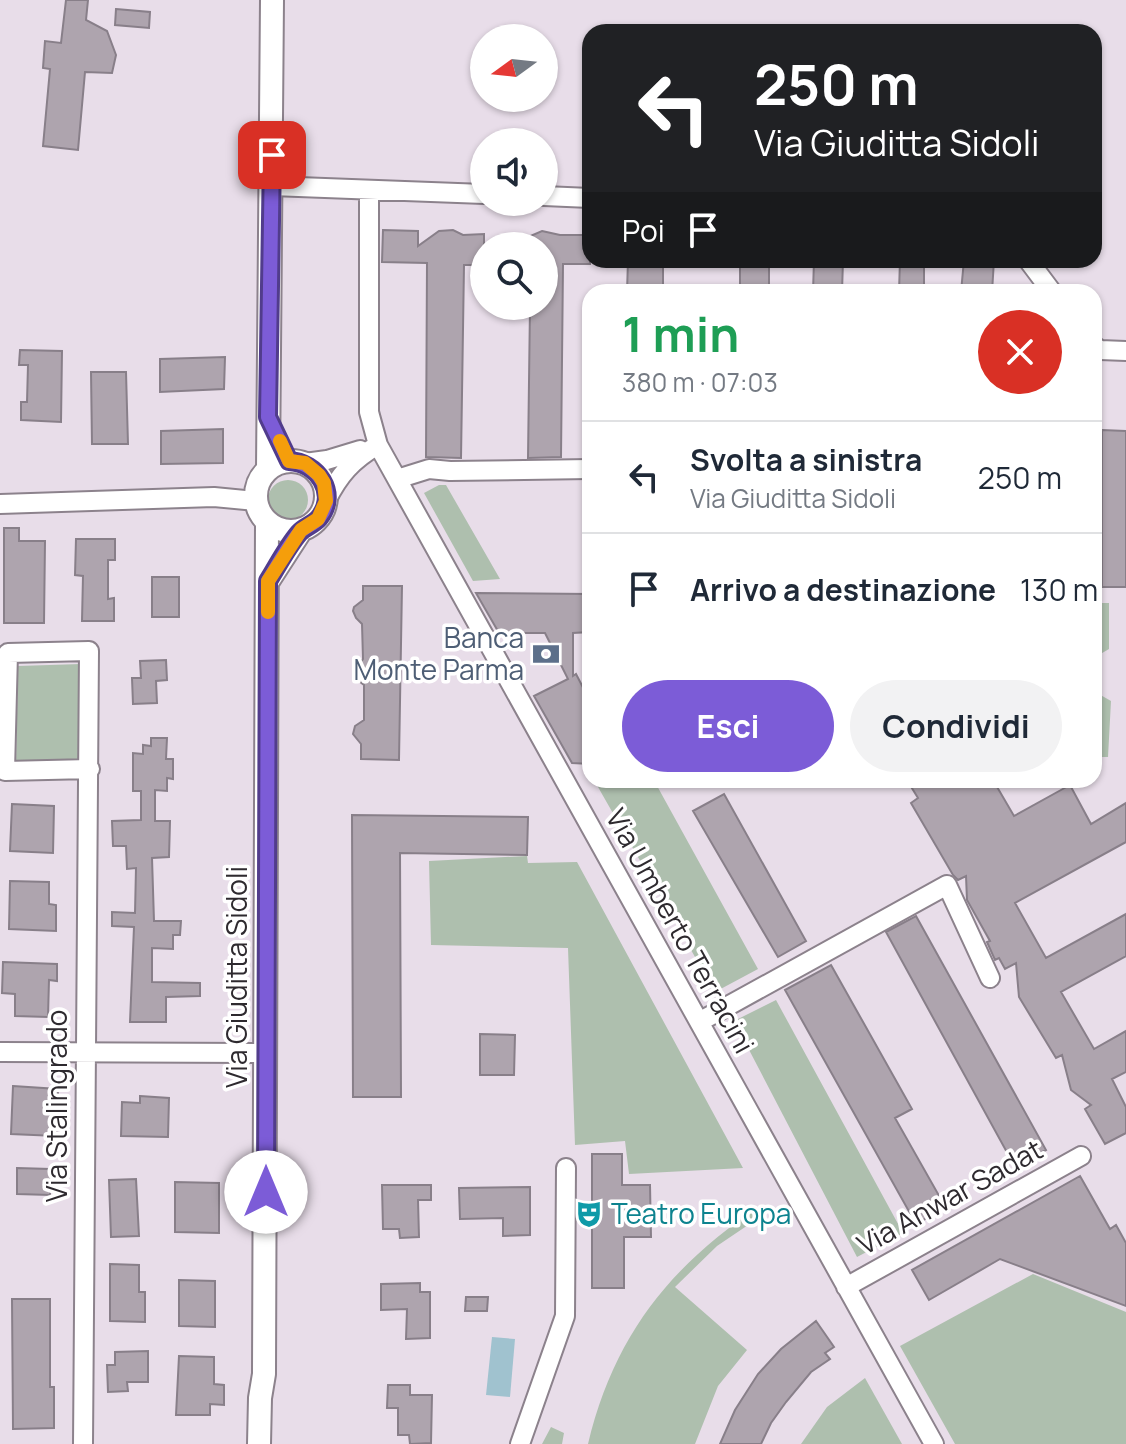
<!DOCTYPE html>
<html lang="it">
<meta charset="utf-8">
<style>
:root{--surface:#fff;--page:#f2f2f3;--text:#1f2937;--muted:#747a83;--line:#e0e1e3;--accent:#7c5cd7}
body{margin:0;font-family:Manrope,sans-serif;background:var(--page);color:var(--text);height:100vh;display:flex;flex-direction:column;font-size:30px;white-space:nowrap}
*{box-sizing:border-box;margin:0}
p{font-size:26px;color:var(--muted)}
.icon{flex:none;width:44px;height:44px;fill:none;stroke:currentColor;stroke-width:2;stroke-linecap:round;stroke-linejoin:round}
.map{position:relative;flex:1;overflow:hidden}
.side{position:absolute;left:582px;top:284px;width:520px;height:504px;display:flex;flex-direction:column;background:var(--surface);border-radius:24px;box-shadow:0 2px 6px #0004}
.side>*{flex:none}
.guide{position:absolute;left:582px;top:24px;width:520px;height:244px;border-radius:24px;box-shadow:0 2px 6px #0004;background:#202124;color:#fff;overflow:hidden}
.needle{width:52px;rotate:255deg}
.controls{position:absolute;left:470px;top:24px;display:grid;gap:16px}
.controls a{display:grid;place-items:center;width:88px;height:88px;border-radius:50%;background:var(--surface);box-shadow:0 2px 6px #0004;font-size:40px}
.pin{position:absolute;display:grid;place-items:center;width:68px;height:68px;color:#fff;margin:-34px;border-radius:16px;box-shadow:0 4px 12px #0006}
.me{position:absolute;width:88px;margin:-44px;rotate:0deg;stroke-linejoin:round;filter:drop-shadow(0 0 6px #0008)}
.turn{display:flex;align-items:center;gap:28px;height:168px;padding:0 40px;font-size:36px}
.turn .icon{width:104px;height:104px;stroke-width:2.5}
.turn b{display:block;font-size:56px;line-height:68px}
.then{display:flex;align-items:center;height:76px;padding:0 40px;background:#0003;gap:16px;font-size:30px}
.round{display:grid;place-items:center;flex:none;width:84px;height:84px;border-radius:42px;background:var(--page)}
.overview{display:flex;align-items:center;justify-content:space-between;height:136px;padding:0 40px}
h1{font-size:48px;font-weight:700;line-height:60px;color:#1e9e55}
.primary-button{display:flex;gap:16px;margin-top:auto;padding:16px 40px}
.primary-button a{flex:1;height:92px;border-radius:48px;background:var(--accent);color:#fff;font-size:32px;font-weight:700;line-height:92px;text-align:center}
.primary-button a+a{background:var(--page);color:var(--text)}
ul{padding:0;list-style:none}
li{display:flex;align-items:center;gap:24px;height:112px;padding:0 40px;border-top:2px solid var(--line)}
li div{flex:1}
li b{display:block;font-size:30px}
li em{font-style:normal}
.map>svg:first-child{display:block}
.green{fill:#aebfae}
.water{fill:#a0c2cf}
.building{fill:#aea4ae;stroke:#887f89;stroke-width:2}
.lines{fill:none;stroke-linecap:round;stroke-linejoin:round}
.minor-casing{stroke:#8c828c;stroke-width:22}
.tertiary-casing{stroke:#8c828c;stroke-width:26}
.minor{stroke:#fff;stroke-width:18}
.tertiary{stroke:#fff;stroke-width:22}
.route-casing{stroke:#513c8c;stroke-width:20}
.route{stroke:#7c5cd7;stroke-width:14}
.slow{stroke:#f59e0b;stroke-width:14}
.labels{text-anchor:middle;stroke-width:7;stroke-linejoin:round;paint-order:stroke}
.service-label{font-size:28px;fill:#4e5e75;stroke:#fff;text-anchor:end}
.street-label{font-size:28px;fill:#2e2a2f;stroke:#fff}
.culture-label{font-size:28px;fill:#0d838f;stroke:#fff;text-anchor:start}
</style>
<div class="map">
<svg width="1126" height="1444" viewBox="0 0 1126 1444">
<rect width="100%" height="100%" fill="#e8dde9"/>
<path class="green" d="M268 500a20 20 0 1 1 40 0a20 20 0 1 1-40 0Z
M439,485H446L500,579L473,581L424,493Z
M1094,603H1109V649L1097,656L1094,662Z
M81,664L79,761L16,762L18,666Z
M1094,688L1097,693L1111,701L1108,757H1094Z
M594,780L656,784L758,969L715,992Z
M527,856L528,863L577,862L743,1168L629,1174L625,1141L575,1145L568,948L431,945L429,861Z
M776,1000L903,1233L857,1257L734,1021Z
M762,1205L766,1213L717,1246L675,1287L747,1350L718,1386L695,1444H588C614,1336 670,1265 762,1205Z
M1033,1274L1126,1312V1444H955L900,1346Z
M865,1378L902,1444H801L827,1407Z
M551,1427L564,1433L562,1444H542Z"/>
<path class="water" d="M492,1337L515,1339L510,1397L486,1395Z"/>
<path class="building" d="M66,0H88L86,20L107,31L116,55L112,73L85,72L78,150L43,146L50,69L43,68L45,41L61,43Z
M116,9L150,12L149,28L115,25Z
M383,230L418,231V246L439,231L453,230L463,235L484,234V265H464L461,458L426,457L427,263L382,262Z
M542,231L560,235H590V264H563L561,457L528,458L530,306H544V246H507Z
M628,260H663V292H627Z
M740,260H769V292H740Z
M814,260H843L842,292H813Z
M900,260H924V292H899Z
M964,260H994L992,292H961Z
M20,350L62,351L61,422L21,420V402H27L28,365H19Z
M225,357L224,389L160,392V359Z
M91,372H126L128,444H92Z
M223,429V463L161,464V431Z
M1102,430L1126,431V587H1102Z
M4,528H19V541H45L44,623H4Z
M76,539H115V560H108V599L114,598V621H82L83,576L75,575Z
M152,577H179V617H152Z
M363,586H402L399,760L361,759V744L353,734L355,726L364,720V685L356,679L354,672L363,659L362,624L356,618L353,611L354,607L363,600Z
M476,593L590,594V632L573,633V676L576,674L590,701V764L572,763L534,696L568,679L545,633H499Z
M166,660L167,680L156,681L157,703L133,704L132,678H141L140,661Z
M151,738H167L166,759H173V779L167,778V791L155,790V821H170L169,857L152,858L154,921H181L180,935H173V949L152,948V982L200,983V996L166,997V1022H130L134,927L112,926V912L135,913L136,868L127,869L126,846H113L112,821L141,820V791H133V753L143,754V745L151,746Z
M973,780H993L1014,816L1070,785L1091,824L1126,803V842L1015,903L1046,958L1126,914V956L1061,992L1094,1049L1126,1031V1072L1112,1079L1126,1107V1133L1105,1144L1085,1109L1091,1105L1071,1090L1062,1055L1056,1058L1019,997L1016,963L1005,969L999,958L995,960L987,942L990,941L967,900L966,876L958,880L953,875L911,803L918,798L910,785L976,786Z
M724,794L806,941L778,957L693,811Z
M12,804L54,806L53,853L10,851Z
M352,815L528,817L527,855L400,853L401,1097H353Z
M10,881L49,882V904L56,905V931L9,929Z
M916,916L1046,1150L1015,1167L886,932Z
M3,962L57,964V981L49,980L48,1017L15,1016V994L2,993Z
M831,965L912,1109L895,1118L946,1208L916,1224L785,990Z
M480,1034L515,1035L514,1075H480Z
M13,1086L58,1089L56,1136L11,1134Z
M140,1096L169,1098L168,1137L121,1136L122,1102L140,1103Z
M592,1154H622V1185H650L651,1237H624V1288H592Z
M17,1168L50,1169V1195L17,1194Z
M1080,1176L1110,1229L1116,1225L1126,1243V1306L1000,1259L929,1300L912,1270Z
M136,1179L139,1236L111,1237L109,1180Z
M175,1182L219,1183V1233L175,1232Z
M382,1185H431V1200H418L419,1237L400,1238L399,1229H383Z
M530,1187V1235L503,1236V1218L460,1219L459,1188Z
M110,1264L139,1265V1292H145V1322L110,1321Z
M179,1280L215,1281V1327L179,1326Z
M420,1283V1292H430V1338L406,1339L407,1309L381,1310V1284Z
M466,1297H488L487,1311H465Z
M12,1299H50V1387H54V1428L13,1429Z
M816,1321L834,1347L825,1353L830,1359L811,1372L786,1402L771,1423L761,1444H720L735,1410L758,1374L781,1349Z
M148,1351V1382H127L128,1391L108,1392L107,1365H115V1352Z
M179,1356L214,1357V1384L224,1385V1405L210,1404V1415H176Z
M388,1385H410V1395H432L431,1443L410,1444L409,1435H398V1408H387Z"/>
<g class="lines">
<g class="minor-casing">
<path id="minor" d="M272,186L484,194
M369,190V412L378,445L934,1444
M544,196L590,198
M1028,260L1052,292
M1094,346L1100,350L1126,351
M305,463L327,460L360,450
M397,479L429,469L450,471L590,469
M326,501C339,475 352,460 378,445
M0,504L214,497L256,501
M699,1022L947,885L990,978
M0,1052L266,1053
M846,1287L1081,1156
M83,1444L89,651L8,653L5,771L90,769
M520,1444L565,1316L566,1168"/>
</g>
<g class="tertiary-casing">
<path id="tertiary" d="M256 496a35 35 0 1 1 70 0a35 35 0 1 1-70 0Z
M268,469L272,0
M268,581L301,530
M259,1444L260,1398L264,1374L267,522"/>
</g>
<use href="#minor" class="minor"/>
<use href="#tertiary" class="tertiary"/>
</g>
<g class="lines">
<g class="route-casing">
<path id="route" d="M266,1192L268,581C278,565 287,547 299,533C304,527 313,525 319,518C339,493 317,462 289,461L268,417L272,155"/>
</g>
<use href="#route" class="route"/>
<path class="slow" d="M268,612V581L301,530L318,519L326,501L324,483L319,475L305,463L289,461L280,441"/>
</g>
<defs>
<g id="bank-bare" transform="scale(2.16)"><path d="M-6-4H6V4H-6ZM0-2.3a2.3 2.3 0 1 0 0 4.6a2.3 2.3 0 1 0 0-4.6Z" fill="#5c6f8a" stroke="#fff" stroke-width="2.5" paint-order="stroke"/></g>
<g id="theatre-bare" transform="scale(2.16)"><path d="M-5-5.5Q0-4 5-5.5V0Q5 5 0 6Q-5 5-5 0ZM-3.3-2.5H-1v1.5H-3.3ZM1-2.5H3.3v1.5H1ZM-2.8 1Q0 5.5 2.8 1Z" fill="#0f9aa8" stroke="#fff" stroke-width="2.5" paint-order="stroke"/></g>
</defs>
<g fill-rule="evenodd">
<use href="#bank-bare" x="546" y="654"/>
<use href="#theatre-bare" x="589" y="1214"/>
</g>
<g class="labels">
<g class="service-label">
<text x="524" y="648">Banca<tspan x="524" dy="32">Monte Parma</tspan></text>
</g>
<g class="street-label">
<text transform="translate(680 931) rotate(61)" y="10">Via Umberto Terracini</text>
<text transform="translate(237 977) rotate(-90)" y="10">Via Giuditta Sidoli</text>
<text transform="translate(57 1106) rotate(-90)" y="10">Via Stalingrado</text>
<text transform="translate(950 1197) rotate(-29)" y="10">Via Anwar Sadat</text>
</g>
<g class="culture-label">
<text x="611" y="1224">Teatro Europa</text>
</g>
</g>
</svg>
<div class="controls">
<a><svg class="needle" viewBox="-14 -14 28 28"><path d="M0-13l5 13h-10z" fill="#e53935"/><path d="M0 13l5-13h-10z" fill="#747a83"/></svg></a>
<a><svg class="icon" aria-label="sound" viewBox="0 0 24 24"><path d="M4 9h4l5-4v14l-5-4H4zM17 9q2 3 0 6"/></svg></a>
<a><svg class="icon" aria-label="search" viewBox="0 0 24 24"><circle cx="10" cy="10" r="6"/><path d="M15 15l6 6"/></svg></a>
</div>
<div class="pin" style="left:272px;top:155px;background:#d93025"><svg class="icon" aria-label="arrive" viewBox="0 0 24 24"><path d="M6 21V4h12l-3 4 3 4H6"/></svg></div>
<svg class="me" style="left:266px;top:1192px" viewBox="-20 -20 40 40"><circle r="19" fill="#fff"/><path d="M0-13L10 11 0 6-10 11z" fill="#7c5cd7"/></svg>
<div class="guide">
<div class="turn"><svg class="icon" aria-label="left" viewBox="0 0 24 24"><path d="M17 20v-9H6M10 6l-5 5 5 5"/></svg><div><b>250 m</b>Via Giuditta Sidoli</div></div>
<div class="then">Poi<svg class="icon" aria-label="arrive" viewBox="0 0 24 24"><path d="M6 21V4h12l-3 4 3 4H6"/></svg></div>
</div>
<section class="side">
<div class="overview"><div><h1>1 min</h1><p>380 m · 07:03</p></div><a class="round" style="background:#d93025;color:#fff"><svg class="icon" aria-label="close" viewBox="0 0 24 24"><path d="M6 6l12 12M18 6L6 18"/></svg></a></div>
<ul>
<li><svg class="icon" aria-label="left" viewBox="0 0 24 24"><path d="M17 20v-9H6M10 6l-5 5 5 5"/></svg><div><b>Svolta a sinistra</b><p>Via Giuditta Sidoli</p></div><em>250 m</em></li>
<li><svg class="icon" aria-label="arrive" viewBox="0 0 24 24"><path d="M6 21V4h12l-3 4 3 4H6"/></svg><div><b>Arrivo a destinazione</b></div><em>130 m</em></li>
</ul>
<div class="primary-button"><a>Esci</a><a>Condividi</a></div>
</section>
</div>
